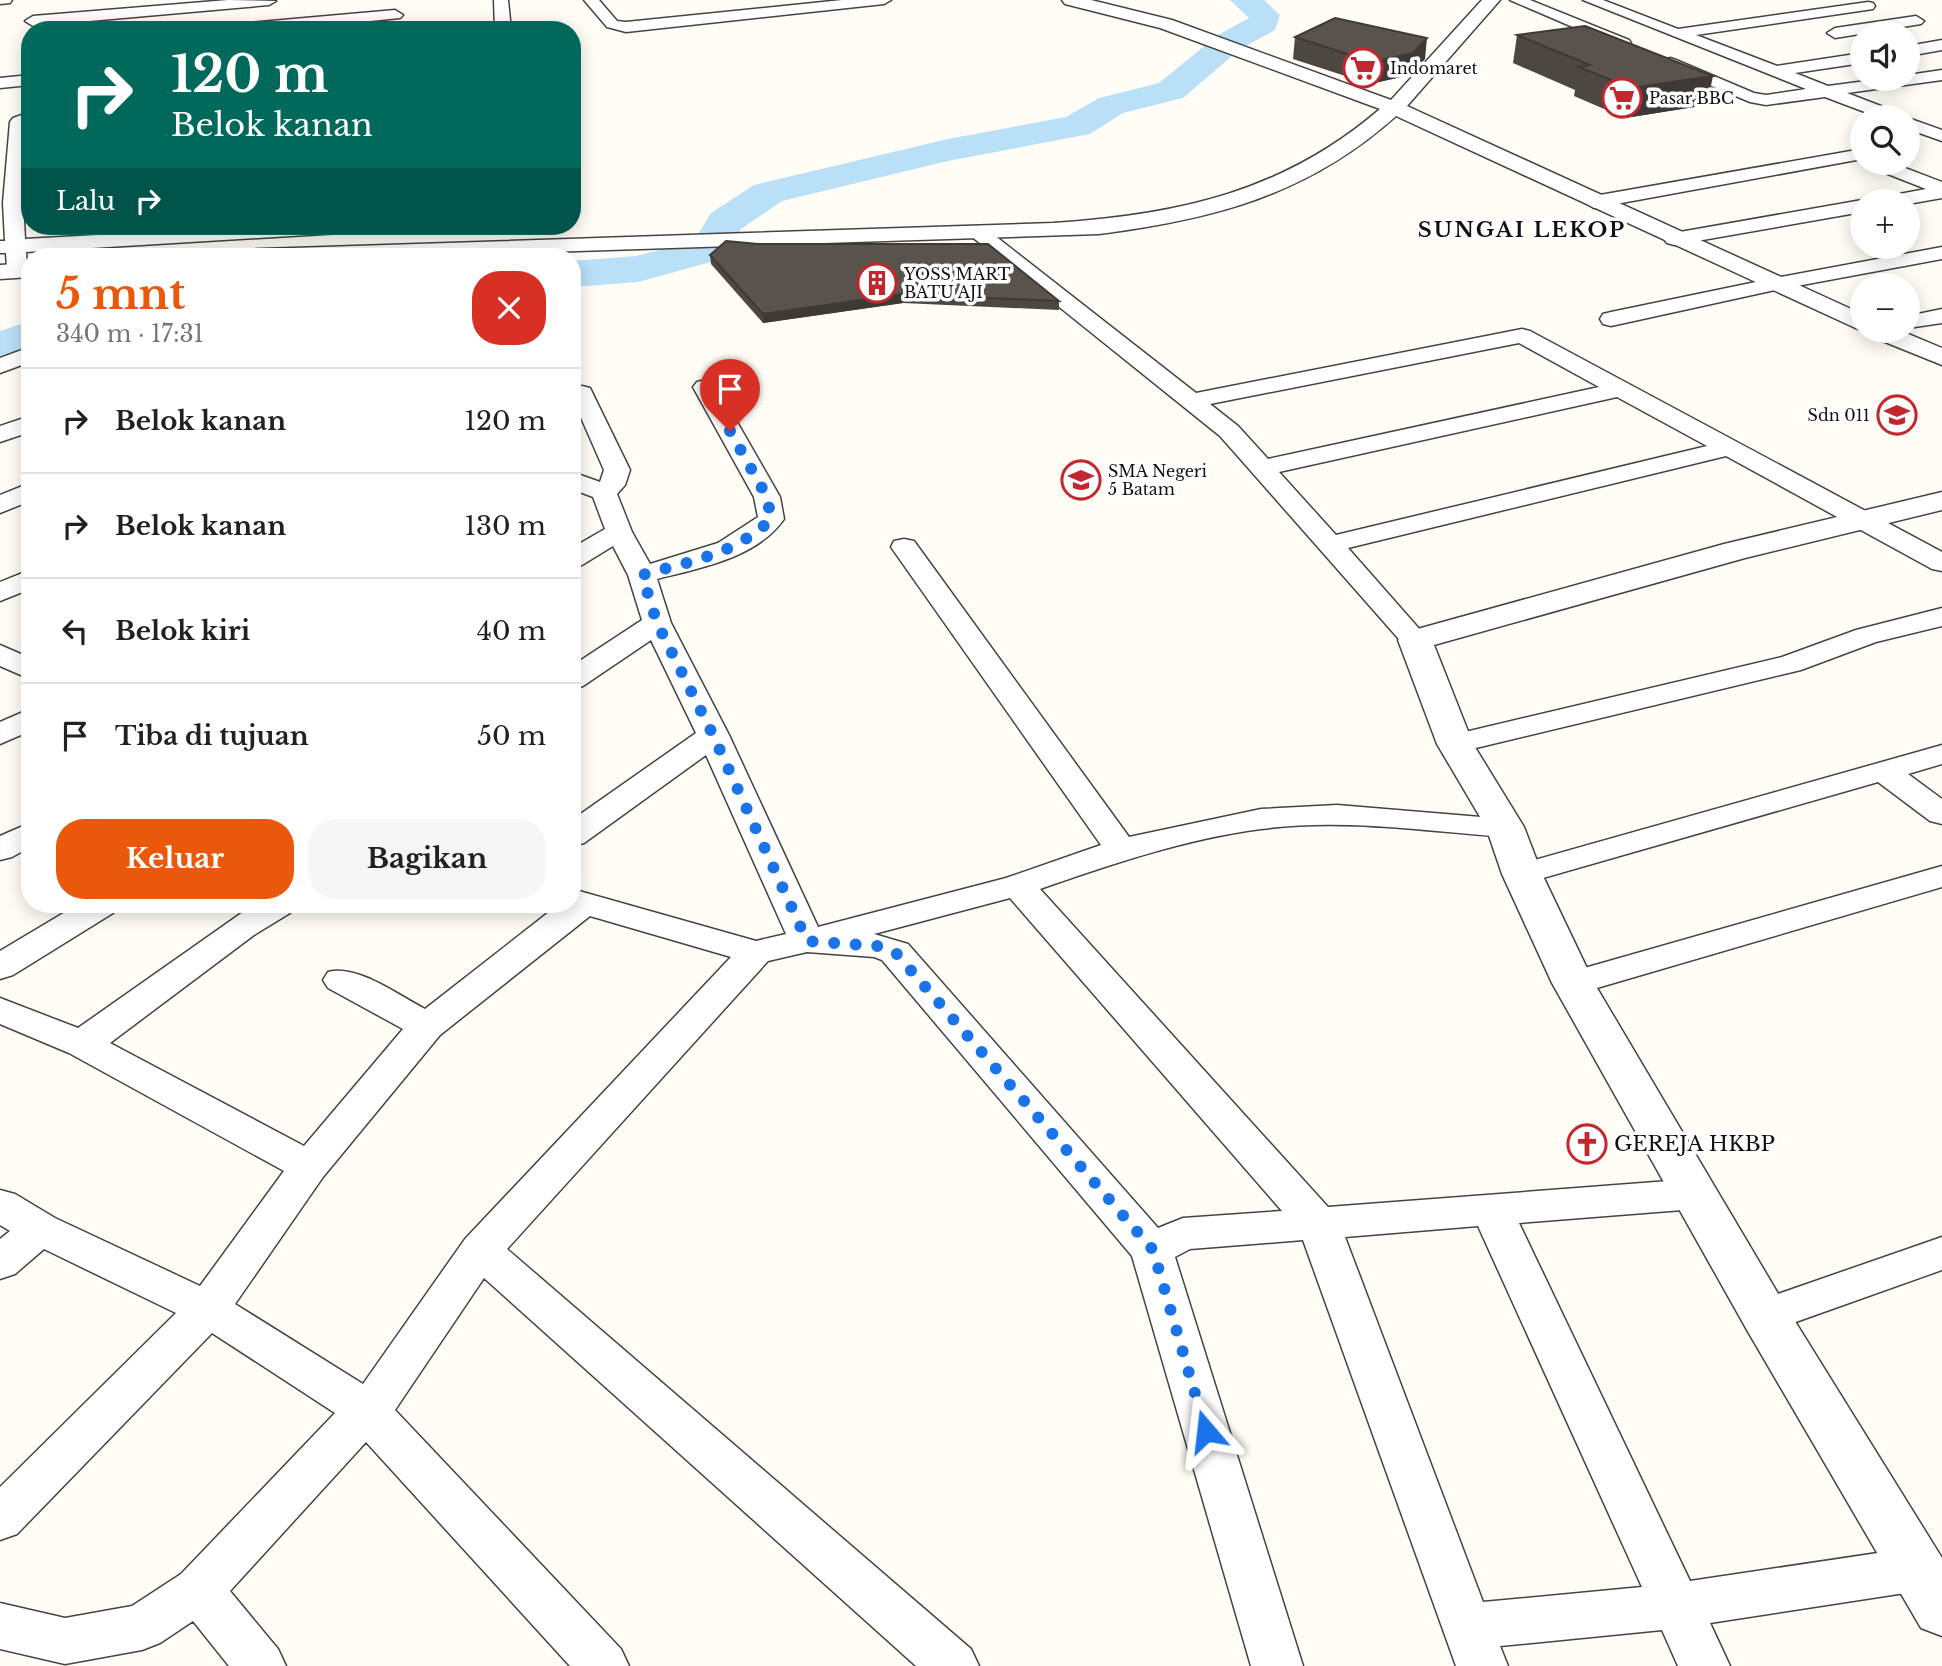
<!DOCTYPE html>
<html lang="id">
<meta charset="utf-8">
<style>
:root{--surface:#fff;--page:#f6f6f6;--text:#202124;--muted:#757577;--line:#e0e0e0;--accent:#ea580c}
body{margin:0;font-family:"Libre Baskerville",serif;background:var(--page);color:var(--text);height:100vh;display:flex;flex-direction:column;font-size:26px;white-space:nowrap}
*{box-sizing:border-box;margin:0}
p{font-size:23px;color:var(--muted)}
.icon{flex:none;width:38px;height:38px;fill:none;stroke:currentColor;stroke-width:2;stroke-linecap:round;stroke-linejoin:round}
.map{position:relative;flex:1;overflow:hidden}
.panel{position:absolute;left:21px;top:248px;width:560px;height:665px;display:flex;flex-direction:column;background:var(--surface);border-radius:28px;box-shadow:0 4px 18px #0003}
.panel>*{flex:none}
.top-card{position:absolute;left:21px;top:21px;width:560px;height:214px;border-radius:28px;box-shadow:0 4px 18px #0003;background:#00695c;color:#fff;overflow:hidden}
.tools{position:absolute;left:1850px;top:21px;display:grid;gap:14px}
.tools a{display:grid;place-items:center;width:70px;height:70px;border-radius:50%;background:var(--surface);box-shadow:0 4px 18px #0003;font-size:35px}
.pin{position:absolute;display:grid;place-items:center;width:60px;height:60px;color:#fff;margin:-72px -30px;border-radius:50% 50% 50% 0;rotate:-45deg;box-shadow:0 0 7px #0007}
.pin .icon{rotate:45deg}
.me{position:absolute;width:77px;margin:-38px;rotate:343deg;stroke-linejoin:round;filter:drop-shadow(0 0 5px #0008)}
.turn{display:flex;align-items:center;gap:24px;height:147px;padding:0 35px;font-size:32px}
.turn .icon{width:91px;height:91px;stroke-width:2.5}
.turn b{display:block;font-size:49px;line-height:60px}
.then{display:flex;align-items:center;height:66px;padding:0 35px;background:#0003;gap:14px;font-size:26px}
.round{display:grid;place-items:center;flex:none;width:74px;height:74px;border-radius:28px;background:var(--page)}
.headline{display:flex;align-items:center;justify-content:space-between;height:119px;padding:0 35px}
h1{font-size:42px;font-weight:700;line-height:52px;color:var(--accent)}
.button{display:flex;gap:14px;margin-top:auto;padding:14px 35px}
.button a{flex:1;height:80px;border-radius:28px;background:var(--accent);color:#fff;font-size:28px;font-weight:700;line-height:80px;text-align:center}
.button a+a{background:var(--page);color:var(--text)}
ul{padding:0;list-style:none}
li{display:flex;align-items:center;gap:21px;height:105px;padding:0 35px;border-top:2px solid var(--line)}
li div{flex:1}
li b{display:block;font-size:26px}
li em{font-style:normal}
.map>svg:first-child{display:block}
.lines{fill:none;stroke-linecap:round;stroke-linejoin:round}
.river{fill:#b9e0f7;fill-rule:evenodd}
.minor-casing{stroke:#444;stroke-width:3}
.tertiary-casing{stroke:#444;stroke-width:3}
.minor{fill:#fff;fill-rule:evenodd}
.tertiary{fill:#fff;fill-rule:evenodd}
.wall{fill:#4d4742}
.shaded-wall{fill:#3f3936}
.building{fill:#5a524d;stroke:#3f3936;stroke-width:2}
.route{stroke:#1a73e8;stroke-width:12;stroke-dasharray:0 21.6}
.labels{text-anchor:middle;stroke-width:7;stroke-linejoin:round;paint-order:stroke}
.far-poi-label{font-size:16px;fill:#111;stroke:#fff;text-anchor:start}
.far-district-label{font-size:21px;font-weight:bold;letter-spacing:2px;fill:#111;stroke:#fff}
.near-poi-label{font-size:21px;fill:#111;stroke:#fff;text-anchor:start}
</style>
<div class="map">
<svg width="1942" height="1666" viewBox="0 0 1942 1666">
<rect width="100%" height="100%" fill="#fffdf5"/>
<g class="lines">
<path class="river" d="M1230,0H1264L1280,15L1275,30L1240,49L1183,98L1123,113L1090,134L948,161L782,201L741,229L725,258L638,282L572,287V261L636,256L694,241L711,213L754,185L948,139L1066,117L1099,98L1159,83L1218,35L1249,18Z
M30,321V351L0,361V331Z"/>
<g class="minor-casing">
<path id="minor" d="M0,0H12L10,3L0,4Z
M228,0L276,1L269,5L33,26L25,21L33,16Z
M494,0H508L511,30H495Z
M584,0H599L617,21L626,22L842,0H891L884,4L626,32L607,27Z
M1510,0H1530L1629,40L1631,43L1623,48L1617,46Z
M1583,0H1603L1678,29L1868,2L1873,3L1875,6L1873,9L1696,35L1777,66L1862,53V63L1795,73L1828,86L1881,79H1908V75L1942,70V80L1847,93L1899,113L1901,117H1878L1825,97L1766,105L1750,102L1664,66L1662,63L1670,58L1676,60L1754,93L1766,95L1806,89Z
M395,10L403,15L400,18L280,30H218L226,25Z
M1916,16L1924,21L1921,24L1835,38L1827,33L1835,28Z
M1942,40V50L1908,56V46Z
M30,75V85L0,88V78Z
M30,112L23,203L25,239L260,226H367L364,230L357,232L26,252L27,268L24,272H10L7,268L6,253H0V241H5L3,203L10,122L13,118Z
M1908,118L1942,130V141L1908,129Z
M1862,149V159L1594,208L1584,202L1594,196Z
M1867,163H1892L1942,182V198L1908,204V201H1881L1883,197L1926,189L1870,167Z
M1862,200L1866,201H1862V212L1674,245L1667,243L1664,239L1667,235L1674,233Z
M978,226L985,228L1196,393L1522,329L1530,331L1942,552V571L1932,569L1726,456L1348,548L1429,640L1425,646L1415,649L1405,646L1220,436L971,236L968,232L971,228ZM1519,343L1599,387L1268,459L1238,426L1210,404ZM1617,397L1707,446L1336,535L1279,472Z
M1942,247V259L1775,290L1611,326L1603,324L1600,319L1603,314L1611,312L1775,278Z
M1942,309V323L1908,328V316Z
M30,347V362L0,373V358Z
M705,380L713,382L717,387L780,497L784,519C757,558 700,568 657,579L671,623L729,735L818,927L1006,878L1101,845L891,547L894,541L904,539L914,541L1129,837L1261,809L1337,805L1517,820L1522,827L1517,834L1505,837C1425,831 1341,818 1261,829C1185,839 1112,864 1040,889L1328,1207L1695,1179L1710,1183L1716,1194L1710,1205L1695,1209L1519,1223L1690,1581L1918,1547L1936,1554L1942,1567L1936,1584L1918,1591L1710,1623L1730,1666H1678L1662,1630L1500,1646L1508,1666H1456L1303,1240L1190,1249L1175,1257L1303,1666H1251L1132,1256L882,960L874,957L807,952L768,961L507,1249L971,1649L979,1666H916L484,1278L395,1410L621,1649L629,1666H570L366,1442L230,1591L278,1649L286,1666H229L193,1621L160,1643L142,1650L65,1664L0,1649V1603L65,1618L132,1606L181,1574L335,1413L212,1333L17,1534L0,1540V1487L176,1313L44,1249L15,1274L0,1279V1239L10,1231L0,1225V1190L15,1194L55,1218L200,1286L284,1171L69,1053L0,1024V998L78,1028L253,905H295L290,913L254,935L110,1043L304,1146L403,1029L328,988L323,980L328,972C357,964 398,995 425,1009L558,905H572V889L756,941L786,934L706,755L584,843L572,846V820L696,733L651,640L583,686L572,689V666L642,620L628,575L613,546L582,565L572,567V548L605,529L593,497L572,489V472L600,482L604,470L572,397V390L582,386L590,388L630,470L625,485L617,494L632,532L650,564L718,543L758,517L754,497L693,387L697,382ZM1010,898L1282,1211L1183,1218L1158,1228L908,944L874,934ZM590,916L731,957L465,1239L363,1384L235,1304L323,1177L440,1035ZM1478,1226L1642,1587L1483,1602L1345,1237Z
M30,416V432L0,442V426Z
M30,483V501L0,513V495Z
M30,570V589L0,601V582Z
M1942,608V626L1876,642L1801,670L1455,753L1444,751L1439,744L1444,737L1782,657L1856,630Z
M0,645L30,658V679L0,666Z
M30,709V731L0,744V722Z
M1942,745V764L1908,774L1942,799V824L1930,821L1878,782L1522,884L1510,881L1505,874L1510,867Z
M30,823V847L12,857L0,860V836Z
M1942,866V887L1573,995L1560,991L1555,983L1560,975Z
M77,905H118L113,913L13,975L0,979V951Z
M1942,1237V1270L1765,1333L1749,1328L1743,1316L1749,1304Z"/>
</g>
<g class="tertiary-casing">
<path id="tertiary" d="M1062,0H1091L1172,20L1391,100L1482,0H1500L1407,106L1862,314V331L1396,116C1308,195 1214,219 1099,234L395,257H223L227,252L235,250L1053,223C1177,215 1284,192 1380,109L1160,28L1065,4Z
M30,263V277L0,279V265Z
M1866,331H1901L1942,348V365L1870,336Z
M1942,492V510L1745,558L1434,645L1473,744L1524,827L1542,874L1594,983L1783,1302L1942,1558V1636L1921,1628L1747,1330L1552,983L1502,874L1486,827L1437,744L1398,640L1403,633L1724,544Z"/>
</g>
<use href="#minor" class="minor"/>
<use href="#tertiary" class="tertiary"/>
</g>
<path class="wall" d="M1517,35L1707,105L1625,118L1574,96L1575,90L1513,63Z
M1295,37L1425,59L1410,75L1370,84L1293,59Z
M710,255L1059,301V310L903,303L763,323L711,264Z"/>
<path class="shaded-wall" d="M1427,38L1425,59L1410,75L1370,84L1372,62Z
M1713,76L1707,105L1625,118L1631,88Z
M903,294V303L763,323V314Z"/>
<path class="building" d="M1335,18L1427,38L1413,53L1372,62L1295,37Z
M1585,26L1713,76L1631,88L1579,67L1590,65L1517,35Z
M726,241L758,244H988L1059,301L903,294L763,314L710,255Z"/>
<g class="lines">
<path class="route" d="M730,431L767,497L771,519C737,554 687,562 642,575L657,623L713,735L807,941L878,946L895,952L1153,1250L1206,1431"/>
</g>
<defs>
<g id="supermarket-ring" transform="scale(2.0125)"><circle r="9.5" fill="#fff" stroke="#c4262e" stroke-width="1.5"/><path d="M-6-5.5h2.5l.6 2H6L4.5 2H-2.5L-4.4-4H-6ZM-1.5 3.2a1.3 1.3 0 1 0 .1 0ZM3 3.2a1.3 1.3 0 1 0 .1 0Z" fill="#c4262e"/></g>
<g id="building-ring" transform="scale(2.0125)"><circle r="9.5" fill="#fff" stroke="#c4262e" stroke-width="1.5"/><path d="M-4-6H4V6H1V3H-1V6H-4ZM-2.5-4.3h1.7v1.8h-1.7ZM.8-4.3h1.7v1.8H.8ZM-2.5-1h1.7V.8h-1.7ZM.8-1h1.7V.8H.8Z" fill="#c4262e"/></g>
<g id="school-ring" transform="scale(2.0125)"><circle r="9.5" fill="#fff" stroke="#c4262e" stroke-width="1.5"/><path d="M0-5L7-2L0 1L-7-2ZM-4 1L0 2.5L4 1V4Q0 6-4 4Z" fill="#c4262e"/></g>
<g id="church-ring" transform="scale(2.0125)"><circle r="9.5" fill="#fff" stroke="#c4262e" stroke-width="1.5"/><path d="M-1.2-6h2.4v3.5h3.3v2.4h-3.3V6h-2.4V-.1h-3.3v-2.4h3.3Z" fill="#c4262e"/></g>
</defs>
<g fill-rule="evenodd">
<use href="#supermarket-ring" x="1363" y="68"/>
<use href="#supermarket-ring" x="1622" y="98"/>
<use href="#building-ring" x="877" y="283"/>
<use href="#school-ring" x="1897" y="415"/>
<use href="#school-ring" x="1081" y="480"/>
<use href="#church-ring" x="1587" y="1144"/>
</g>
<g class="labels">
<g class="far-poi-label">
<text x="1390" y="74">Indomaret</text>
<text x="1649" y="104">Pasar BBC</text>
<text x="904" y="280">YOSS MART<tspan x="904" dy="18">BATU AJI</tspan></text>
<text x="1870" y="421" text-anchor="end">Sdn 011</text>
<text x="1108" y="477">SMA Negeri<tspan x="1108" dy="18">5 Batam</tspan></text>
</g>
<g class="far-district-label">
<text x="1522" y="237">SUNGAI LEKOP</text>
</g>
<g class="near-poi-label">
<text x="1614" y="1151">GEREJA HKBP</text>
</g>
</g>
</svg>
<div class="tools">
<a><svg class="icon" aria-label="sound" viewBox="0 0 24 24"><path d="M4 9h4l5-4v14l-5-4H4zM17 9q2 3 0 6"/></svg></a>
<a><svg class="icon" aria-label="search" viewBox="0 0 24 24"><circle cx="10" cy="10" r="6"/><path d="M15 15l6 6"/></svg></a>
<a>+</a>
<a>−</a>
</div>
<div class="pin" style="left:730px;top:431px;background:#d93025"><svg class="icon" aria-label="arrive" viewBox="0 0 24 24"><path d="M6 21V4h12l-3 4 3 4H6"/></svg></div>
<svg class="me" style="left:1206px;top:1431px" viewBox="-20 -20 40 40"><path d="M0-17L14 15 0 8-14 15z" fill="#1a73e8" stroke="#fff" stroke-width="4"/></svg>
<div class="top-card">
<div class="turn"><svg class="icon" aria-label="right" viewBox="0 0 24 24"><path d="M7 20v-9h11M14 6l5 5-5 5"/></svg><div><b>120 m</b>Belok kanan</div></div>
<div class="then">Lalu<svg class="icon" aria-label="right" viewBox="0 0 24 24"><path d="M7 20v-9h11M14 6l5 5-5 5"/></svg></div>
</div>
<section class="panel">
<div class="headline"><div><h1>5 mnt</h1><p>340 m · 17:31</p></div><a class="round" style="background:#d93025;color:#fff"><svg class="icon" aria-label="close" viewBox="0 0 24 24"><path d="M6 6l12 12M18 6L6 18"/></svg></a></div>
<ul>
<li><svg class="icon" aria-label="right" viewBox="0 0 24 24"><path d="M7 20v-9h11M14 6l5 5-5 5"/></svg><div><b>Belok kanan</b></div><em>120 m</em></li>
<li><svg class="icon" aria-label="right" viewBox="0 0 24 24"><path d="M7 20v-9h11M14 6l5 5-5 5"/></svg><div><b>Belok kanan</b></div><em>130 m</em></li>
<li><svg class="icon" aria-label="left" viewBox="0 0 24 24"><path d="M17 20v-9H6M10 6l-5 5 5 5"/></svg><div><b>Belok kiri</b></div><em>40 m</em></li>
<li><svg class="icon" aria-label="arrive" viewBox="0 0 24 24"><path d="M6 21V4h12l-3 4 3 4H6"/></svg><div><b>Tiba di tujuan</b></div><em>50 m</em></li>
</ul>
<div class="button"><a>Keluar</a><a>Bagikan</a></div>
</section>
</div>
